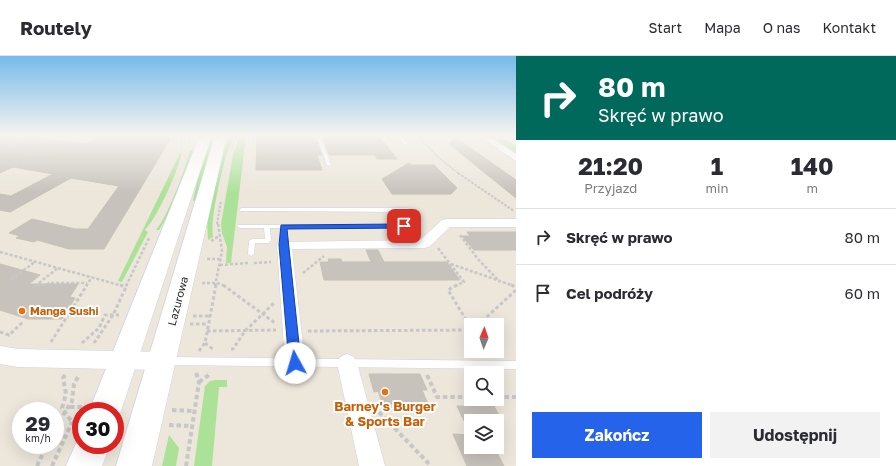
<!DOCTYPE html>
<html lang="pl">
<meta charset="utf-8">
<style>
:root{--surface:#fff;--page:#f2f2f3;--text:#2b2b33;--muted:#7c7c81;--line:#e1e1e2;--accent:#2563eb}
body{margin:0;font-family:"Golos Text",sans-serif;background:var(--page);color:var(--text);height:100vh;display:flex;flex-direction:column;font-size:15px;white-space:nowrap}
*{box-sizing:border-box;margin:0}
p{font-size:13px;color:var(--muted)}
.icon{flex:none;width:22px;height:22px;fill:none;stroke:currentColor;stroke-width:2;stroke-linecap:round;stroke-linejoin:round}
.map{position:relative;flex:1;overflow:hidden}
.panel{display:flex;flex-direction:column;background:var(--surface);width:380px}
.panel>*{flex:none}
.hud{background:#00695c;color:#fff;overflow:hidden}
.needle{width:26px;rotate:2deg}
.tools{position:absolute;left:464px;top:262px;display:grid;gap:8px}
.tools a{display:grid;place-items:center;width:40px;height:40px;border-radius:0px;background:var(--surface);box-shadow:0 4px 16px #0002;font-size:20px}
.speed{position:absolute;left:12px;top:346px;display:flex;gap:8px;font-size:20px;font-weight:700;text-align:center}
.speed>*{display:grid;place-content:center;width:52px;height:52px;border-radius:50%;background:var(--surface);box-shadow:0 4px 16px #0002;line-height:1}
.speed small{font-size:10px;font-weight:400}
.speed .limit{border:6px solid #d22;background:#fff;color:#111}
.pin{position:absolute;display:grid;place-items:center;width:34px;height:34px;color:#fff;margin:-17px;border-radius:8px;box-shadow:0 2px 6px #0006}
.me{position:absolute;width:44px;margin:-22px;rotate:354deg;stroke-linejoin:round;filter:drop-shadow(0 0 3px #0008)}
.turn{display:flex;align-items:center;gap:14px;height:84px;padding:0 16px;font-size:18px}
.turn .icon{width:52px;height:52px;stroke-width:2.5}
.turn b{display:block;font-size:28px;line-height:34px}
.eta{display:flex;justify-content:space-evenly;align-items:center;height:68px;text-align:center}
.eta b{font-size:24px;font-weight:700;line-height:28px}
.action{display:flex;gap:8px;margin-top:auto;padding:8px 16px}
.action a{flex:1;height:46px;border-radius:0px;background:var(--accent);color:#fff;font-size:16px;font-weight:700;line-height:46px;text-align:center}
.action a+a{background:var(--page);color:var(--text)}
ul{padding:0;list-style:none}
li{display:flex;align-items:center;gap:12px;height:56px;padding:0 16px;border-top:1px solid var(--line)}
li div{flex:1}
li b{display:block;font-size:15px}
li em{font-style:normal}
header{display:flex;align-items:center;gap:24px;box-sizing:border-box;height:56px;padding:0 20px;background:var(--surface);border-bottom:1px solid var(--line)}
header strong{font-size:19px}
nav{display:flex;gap:22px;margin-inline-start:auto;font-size:14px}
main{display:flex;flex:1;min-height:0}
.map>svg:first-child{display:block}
.green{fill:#ace298}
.building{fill:#c7c2bb;stroke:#c7c2b5}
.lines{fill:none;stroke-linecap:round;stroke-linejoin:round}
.service-casing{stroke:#d0d3e2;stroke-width:1}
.minor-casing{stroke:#d0d3e2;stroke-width:1}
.secondary-casing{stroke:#d0d3e2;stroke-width:1}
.path-far4{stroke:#c7c7c7;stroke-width:1.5;stroke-dasharray:2 1;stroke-linecap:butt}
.path-far3{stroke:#c7c7c7;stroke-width:2;stroke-dasharray:2.5 1.5;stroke-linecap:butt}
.path-far2{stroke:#c7c7c7;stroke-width:2.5;stroke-dasharray:3 2;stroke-linecap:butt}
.path-far1{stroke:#c7c7c7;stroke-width:3;stroke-dasharray:3.5 2.5;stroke-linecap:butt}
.path{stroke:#c7c7c7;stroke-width:4;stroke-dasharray:4.5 3;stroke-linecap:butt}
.service{fill:#fff;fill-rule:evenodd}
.minor{fill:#fff;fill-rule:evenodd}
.secondary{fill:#fff;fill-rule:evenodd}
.route{fill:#2563eb;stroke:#184099}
.food-dot{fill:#e8710a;stroke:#fff;stroke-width:1.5}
.labels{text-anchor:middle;stroke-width:4;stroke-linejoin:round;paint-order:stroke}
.street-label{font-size:11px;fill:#292929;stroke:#fff}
.food-label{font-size:11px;font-weight:bold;fill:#c56008;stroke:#fff;text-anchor:start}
.near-food-label{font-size:13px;font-weight:bold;fill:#c56008;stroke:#fff}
</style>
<header>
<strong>Routely</strong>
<nav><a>Start</a><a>Mapa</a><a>O nas</a><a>Kontakt</a></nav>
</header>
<main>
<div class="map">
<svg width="516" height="410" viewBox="0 0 516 410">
<rect width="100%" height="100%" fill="#ece6db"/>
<path class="green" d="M212,79H216L197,145H193L198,121Z
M230,79H234C233,87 228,92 226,100C221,119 210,162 213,181L208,184L207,162L222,98Z
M240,79H246L231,207H226L227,191L222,177L221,168L233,99Z
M486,79C499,79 505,83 516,90V98Z
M182,93C182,108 156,164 145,174L148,176L122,226L118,225Z
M190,94L194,95L171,154L159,174H156C168,160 186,112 190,94Z
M215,324H227V331H219L212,410H194L205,330L210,325Z
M169,379L179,392L176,410H162Z"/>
<path class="building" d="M0,79H22L85,88L104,79L172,80L104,193H69L37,184L34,186L16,182L20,180L9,177L32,163L75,173H88L119,130L71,122L10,156L0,154V138L11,140L53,118L13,111L0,117Z
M257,79H315L322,99H317L322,114H256Z
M322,79H378L397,103H377L375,99H329Z
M455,81L516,124V142L449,88Z
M409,107L411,109H434L457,132L451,138H392L382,123Z
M467,176H516V194H474L462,180H470Z
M366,194H378L384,206H447L460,224H324L320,206H329L328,203H341L342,206H371Z
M0,208L40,219L29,228H78L70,241L75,242L62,263H28L0,254Z
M369,318H420L427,334H422L430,352H384L378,335L374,336Z
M457,350H494L502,365H464Z
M453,378L471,379V391H494L504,410H467Z"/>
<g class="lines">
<g class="service-casing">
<path id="service" d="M316,79H320L331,109V110L327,109Z
M396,79H400L407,87V89H405Z
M242,152H408L410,153L422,170L419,172H286L287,189L284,191L281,189L280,172H270L271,185L268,187H255L254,198L251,200L248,198L249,185L252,183H265L264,172H240L238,171L237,170L238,169L415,168L406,156L240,155V153Z
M168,301L516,305V313L168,309L165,308L163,305L165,302Z"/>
</g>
<g class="minor-casing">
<path id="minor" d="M478,79H488L516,98V105Z
M447,163H516V171H450L429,191L424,192L292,193L305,307L302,313L295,316L288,313L285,307L277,189L279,186L420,184L442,164Z
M0,290L18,293L162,296L169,299L172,305L169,311L162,314L18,311L0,308Z
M347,298L354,301L357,307L385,410H359L337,307L340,301Z"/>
</g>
<g class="secondary-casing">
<path id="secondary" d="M200,79H212L121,355L115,367V355H89Z
M215,79H227L152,410H116Z
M81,376V389H110L102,410H66Z"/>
</g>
<path class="path-far4" d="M42,79L6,94L51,101
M417,79L438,101L459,118
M232,93L237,79
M0,96L6,94"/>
<path class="path-far3" d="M458,117L514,155
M217,168L221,145"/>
<path class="path-far2" d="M460,179L477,202L498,224
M211,185L219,180
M438,192L464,226L455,230
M0,196L123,230
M207,203H221
M254,207L271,206
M451,208L514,230
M220,209L248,207
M303,217L324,200
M11,223L35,206
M202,227H217L225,230
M37,229H47L49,227H87
M35,230L58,212
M86,230L92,221
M126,230L149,182
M215,230L222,195L218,167"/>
<path class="path-far1" d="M120,229L126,231
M223,229L275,267
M457,229L448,234L471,272
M511,229L516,231
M193,260H209
M190,268H208
M478,269L516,234
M207,275L276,274
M308,275L471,274
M0,276L9,279L24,265
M51,286L87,229
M82,287L99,272L105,259H119
M94,287L113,259L127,229
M205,287L214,294
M231,293H233L245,275L274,247
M199,295L205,287L216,229"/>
<path class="path" d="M65,319L63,322L66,338L62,352L72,366
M427,319L437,341H471
M199,326L209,319V316
M497,341H516
M70,351H83
M172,354L194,355
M379,356L431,410
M72,366H76
M169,369L192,370
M55,372L72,345L74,328L79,319
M37,410L47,389
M52,410L72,366
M186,410L199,326L196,316"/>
<use href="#service" class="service"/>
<use href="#minor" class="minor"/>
<use href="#secondary" class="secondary"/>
</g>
<linearGradient id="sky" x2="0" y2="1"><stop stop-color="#77baea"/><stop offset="0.58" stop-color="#f6f4ef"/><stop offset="1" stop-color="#f6f4ef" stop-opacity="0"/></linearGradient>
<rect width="516" height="137" fill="url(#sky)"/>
<path class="route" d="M404,168L407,169V172L287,173L301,307L299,311L295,312L291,311L289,307L279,189L281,169Z"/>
<g class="food-dot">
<circle cx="22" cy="255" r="4"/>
<circle cx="385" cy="336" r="4"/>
</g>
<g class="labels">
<g class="street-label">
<text transform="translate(178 245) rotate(-75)" y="4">Lazurowa</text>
</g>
<g class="food-label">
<text x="30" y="259">Manga Sushi</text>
</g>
<g class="near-food-label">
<text x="385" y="355">Barney's Burger<tspan x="385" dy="15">&amp; Sports Bar</tspan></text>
</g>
</g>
</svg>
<div class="tools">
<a><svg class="needle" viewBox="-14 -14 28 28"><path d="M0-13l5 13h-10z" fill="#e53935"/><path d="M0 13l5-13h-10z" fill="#7c7c81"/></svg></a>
<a><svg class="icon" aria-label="search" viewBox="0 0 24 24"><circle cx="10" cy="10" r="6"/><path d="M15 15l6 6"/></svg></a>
<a><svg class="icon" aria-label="layers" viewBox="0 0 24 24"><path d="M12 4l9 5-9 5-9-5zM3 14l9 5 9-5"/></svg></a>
</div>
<div class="speed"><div>29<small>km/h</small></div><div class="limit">30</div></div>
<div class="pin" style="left:404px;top:170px;background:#d93025"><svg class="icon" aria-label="arrive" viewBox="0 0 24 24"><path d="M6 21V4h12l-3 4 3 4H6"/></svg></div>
<svg class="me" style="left:295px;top:307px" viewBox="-20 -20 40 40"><circle r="19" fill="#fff"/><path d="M0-13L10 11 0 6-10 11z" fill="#2563eb"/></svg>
</div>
<section class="panel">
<div class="hud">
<div class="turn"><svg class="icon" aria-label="right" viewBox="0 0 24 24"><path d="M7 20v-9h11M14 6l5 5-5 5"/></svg><div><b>80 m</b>Skręć w prawo</div></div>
</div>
<div class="eta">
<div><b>21:20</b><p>Przyjazd</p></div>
<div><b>1</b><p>min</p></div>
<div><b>140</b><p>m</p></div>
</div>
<ul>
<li><svg class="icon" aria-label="right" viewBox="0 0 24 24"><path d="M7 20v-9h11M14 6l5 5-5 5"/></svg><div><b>Skręć w prawo</b></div><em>80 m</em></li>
<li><svg class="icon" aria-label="arrive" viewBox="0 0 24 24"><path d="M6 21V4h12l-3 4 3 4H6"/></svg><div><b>Cel podróży</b></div><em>60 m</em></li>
</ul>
<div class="action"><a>Zakończ</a><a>Udostępnij</a></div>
</section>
</main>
